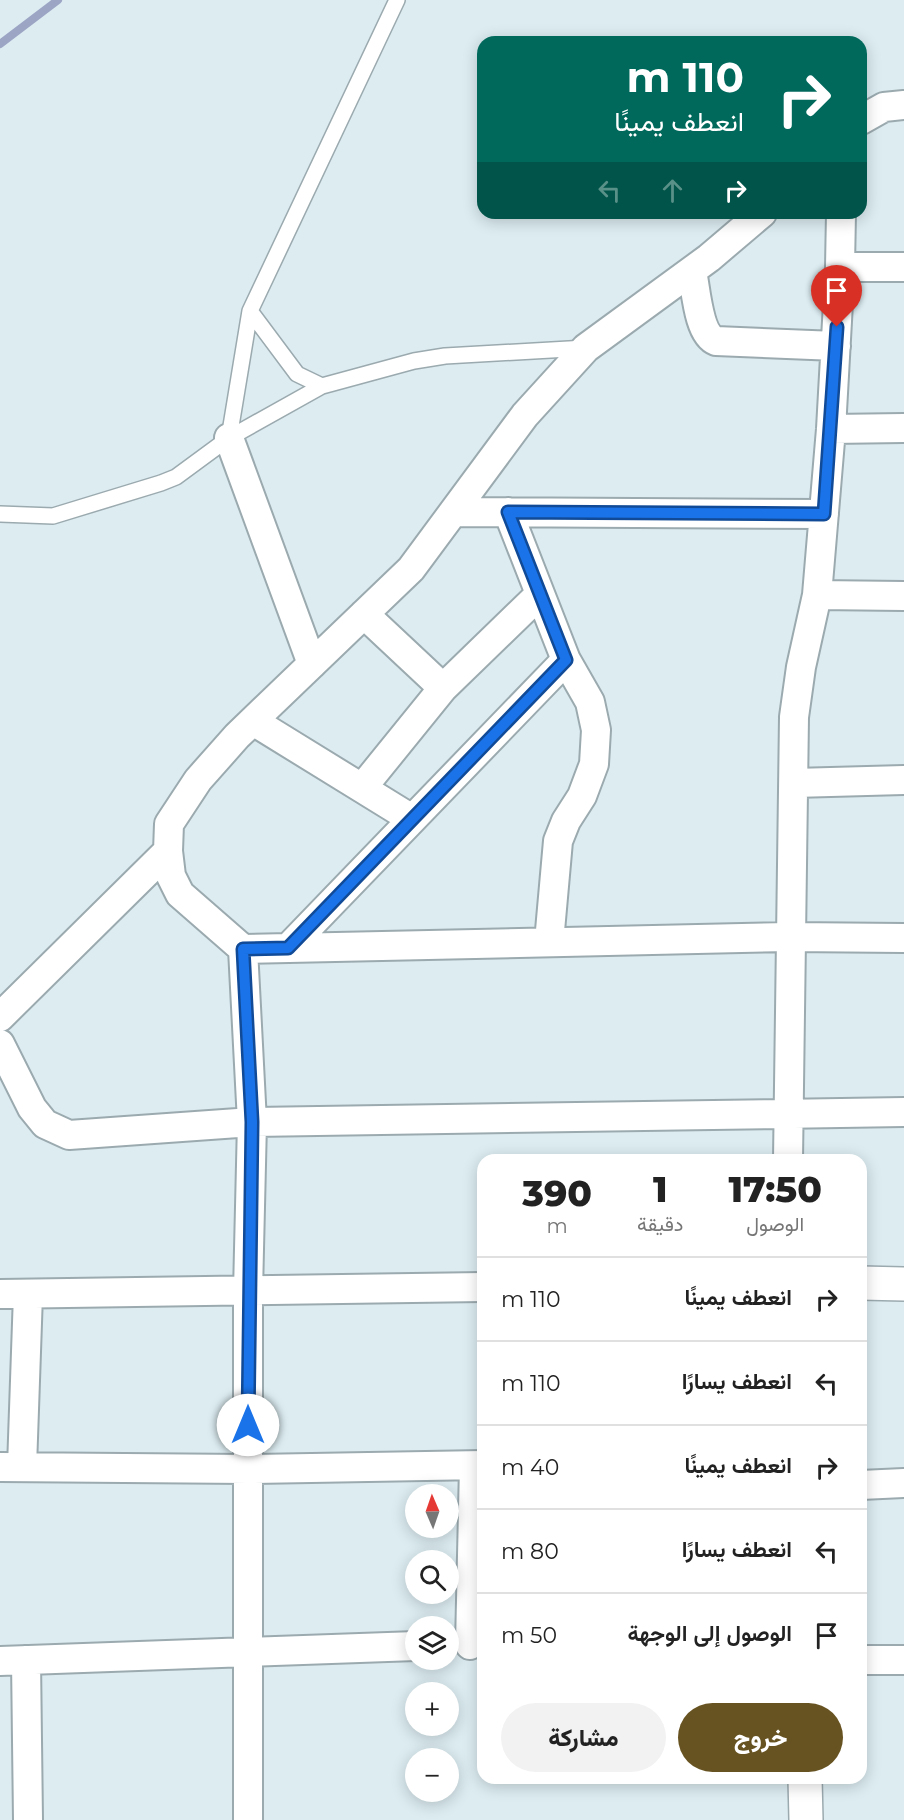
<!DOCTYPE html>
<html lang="ar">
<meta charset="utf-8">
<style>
:root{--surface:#fff;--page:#f2f2f2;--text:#222;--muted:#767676;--line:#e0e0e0;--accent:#675321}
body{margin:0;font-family:Montserrat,Vazirmatn,sans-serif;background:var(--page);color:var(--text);direction:rtl;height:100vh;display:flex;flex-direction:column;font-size:22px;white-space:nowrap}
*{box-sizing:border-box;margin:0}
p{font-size:20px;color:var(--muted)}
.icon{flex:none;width:33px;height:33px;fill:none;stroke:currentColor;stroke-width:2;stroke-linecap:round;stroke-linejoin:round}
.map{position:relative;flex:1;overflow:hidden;direction:ltr}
.panel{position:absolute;left:477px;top:1154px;width:390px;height:630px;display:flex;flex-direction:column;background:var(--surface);border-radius:18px;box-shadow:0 3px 15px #0003;direction:rtl}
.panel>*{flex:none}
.guide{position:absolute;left:477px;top:36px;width:390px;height:183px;border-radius:18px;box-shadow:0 3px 15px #0003;direction:rtl;background:#00695c;color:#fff;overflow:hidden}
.needle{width:39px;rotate:358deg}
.buttons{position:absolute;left:405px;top:1484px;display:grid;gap:12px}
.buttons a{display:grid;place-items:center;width:54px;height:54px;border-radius:50%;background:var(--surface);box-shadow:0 3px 15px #0003;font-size:30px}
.pin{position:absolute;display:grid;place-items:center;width:51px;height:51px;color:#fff;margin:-62px -26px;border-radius:50% 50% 50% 0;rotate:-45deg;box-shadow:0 0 6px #0007}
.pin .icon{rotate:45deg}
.me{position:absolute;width:66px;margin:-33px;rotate:0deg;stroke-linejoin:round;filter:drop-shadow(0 0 4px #0008)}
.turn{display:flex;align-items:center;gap:21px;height:126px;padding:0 24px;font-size:27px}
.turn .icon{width:78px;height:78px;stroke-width:2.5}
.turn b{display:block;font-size:42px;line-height:51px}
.lanes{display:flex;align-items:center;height:57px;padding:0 24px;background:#0003;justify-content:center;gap:30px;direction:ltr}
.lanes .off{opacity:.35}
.eta{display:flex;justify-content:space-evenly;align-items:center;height:102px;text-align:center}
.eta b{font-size:36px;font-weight:800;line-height:42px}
.action{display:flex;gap:12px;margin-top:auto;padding:12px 24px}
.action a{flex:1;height:69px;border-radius:36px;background:var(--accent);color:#fff;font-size:24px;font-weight:800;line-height:69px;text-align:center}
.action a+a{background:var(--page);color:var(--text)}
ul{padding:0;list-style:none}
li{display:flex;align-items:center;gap:18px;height:84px;padding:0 24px;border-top:2px solid var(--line)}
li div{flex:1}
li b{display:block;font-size:22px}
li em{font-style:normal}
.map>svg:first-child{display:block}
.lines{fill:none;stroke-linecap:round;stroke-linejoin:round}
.stream{stroke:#9ca5c4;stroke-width:8}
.service-casing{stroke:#9baaaf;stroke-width:18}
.minor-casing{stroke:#9baaaf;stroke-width:32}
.tertiary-casing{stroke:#9baaaf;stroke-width:36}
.service{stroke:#fff;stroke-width:15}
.minor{stroke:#fff;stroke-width:28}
.tertiary{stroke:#fff;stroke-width:33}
.route-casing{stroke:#114b97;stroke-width:15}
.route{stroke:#1a73e8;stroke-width:10}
</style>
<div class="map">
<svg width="904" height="1820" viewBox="0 0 904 1820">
<rect width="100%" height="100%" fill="#dcecf1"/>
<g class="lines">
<path class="stream" d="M0,44L58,0"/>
<g class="service-casing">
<path id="service" d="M250,311L297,374L322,386
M229,438L250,311L397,0
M0,514L53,516L161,483L176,477L229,438L322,386L414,361L445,356L586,348"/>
</g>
<g class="minor-casing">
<path id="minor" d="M861,120L884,107L904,105
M840,267H904
M692,271C696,289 698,334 716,341L836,346
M831,429L904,428
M229,438L312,664
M454,512L824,514
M508,512L566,660L590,702L596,730L594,764L582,796L566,821L558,841L549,942
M817,595L904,596
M364,614L443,688
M253,721L412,819
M794,783L904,780
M362,788L443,688L540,594
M288,948L566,660
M243,949L789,937L904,938
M0,1017L168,851
M0,1044L32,1108L45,1124L69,1135L252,1122L904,1112
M788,1160L794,717L801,667L817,595L831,429L840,267L841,213
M0,1294L483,1287
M0,1467L248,1469L483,1465
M22,1467L28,1294
M861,1485L904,1483
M470,1645L474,1466
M26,1660L28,1820
M861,1660H904
M0,1661L416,1646
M248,1820V1292L252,1122L243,949L180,894L171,876L168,851L169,824L198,780L237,736L411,569L525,415L586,348L709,258L762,213"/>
</g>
<g class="tertiary-casing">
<path id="tertiary" d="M861,1283L904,1284
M805,1778L806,1820"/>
</g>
<use href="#service" class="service"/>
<use href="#minor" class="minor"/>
<use href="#tertiary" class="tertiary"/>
</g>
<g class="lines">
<g class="route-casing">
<path id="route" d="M248,1425L252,1122L243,949L288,948L566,660L508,512L824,514L837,327"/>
</g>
<use href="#route" class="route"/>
</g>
</svg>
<div class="buttons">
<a><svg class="needle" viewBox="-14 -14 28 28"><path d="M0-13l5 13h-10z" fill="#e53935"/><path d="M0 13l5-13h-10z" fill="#767676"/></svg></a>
<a><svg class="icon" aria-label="search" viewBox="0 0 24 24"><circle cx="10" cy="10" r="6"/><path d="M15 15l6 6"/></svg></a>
<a><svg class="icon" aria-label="layers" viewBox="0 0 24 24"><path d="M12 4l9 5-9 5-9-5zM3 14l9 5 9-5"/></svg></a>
<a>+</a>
<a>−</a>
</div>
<div class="pin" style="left:837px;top:327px;background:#d93025"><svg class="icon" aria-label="arrive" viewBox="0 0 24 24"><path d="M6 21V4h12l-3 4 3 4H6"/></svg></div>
<svg class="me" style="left:248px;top:1425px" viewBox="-20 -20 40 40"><circle r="19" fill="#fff"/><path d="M0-13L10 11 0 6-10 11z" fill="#1a73e8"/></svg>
<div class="guide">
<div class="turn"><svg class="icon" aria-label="right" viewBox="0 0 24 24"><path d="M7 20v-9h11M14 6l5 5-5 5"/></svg><div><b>110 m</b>انعطف يمينًا</div></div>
<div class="lanes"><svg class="icon off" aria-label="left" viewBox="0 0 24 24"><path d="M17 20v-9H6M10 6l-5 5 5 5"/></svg><svg class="icon off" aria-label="ahead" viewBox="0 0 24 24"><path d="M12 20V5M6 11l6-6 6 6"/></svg><svg class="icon" aria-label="right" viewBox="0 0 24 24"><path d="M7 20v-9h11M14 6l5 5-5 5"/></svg></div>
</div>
<section class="panel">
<div class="eta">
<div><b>17:50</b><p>الوصول</p></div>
<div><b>1</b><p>دقيقة</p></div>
<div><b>390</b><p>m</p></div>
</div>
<ul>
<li><svg class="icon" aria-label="right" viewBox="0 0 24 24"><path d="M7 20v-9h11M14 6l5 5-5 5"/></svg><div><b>انعطف يمينًا</b></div><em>110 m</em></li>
<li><svg class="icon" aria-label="left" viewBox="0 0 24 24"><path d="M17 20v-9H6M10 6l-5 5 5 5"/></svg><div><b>انعطف يسارًا</b></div><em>110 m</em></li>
<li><svg class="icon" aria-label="right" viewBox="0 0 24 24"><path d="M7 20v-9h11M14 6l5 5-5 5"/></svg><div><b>انعطف يمينًا</b></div><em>40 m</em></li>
<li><svg class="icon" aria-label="left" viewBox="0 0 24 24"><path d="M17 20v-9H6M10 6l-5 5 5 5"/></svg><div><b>انعطف يسارًا</b></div><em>80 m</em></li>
<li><svg class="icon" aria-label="arrive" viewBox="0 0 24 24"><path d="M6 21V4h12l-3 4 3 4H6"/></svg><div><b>الوصول إلى الوجهة</b></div><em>50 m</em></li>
</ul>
<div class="action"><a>خروج</a><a>مشاركة</a></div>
</section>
</div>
